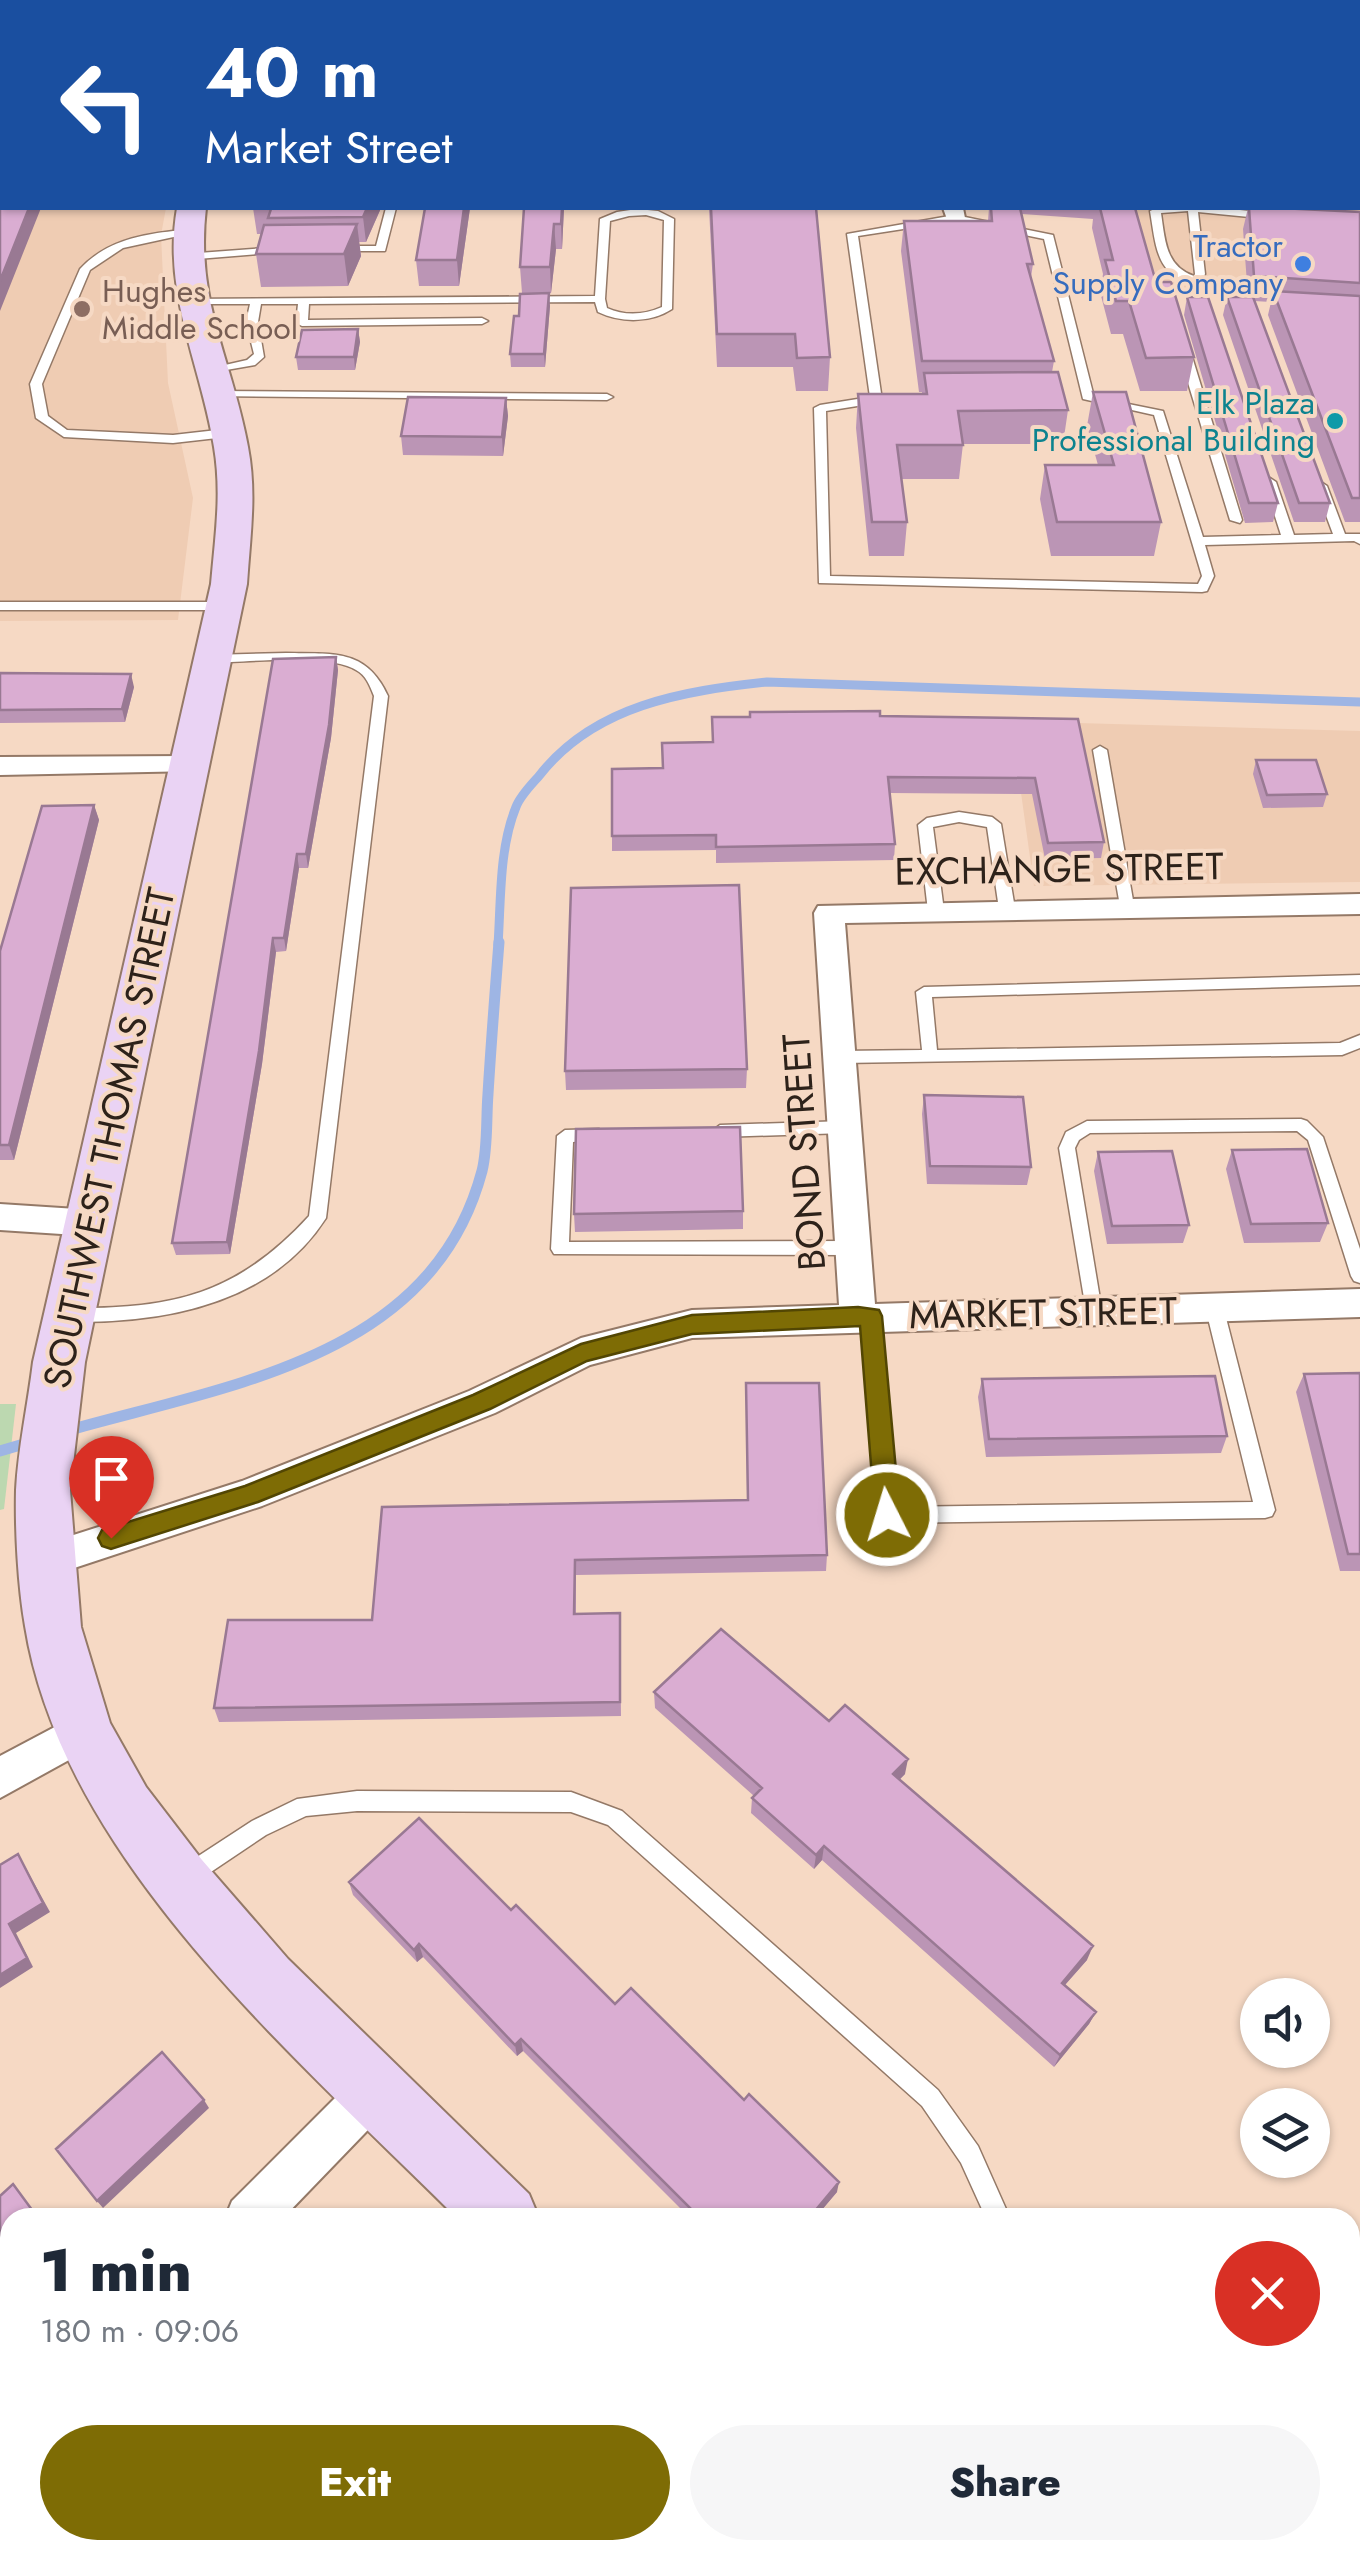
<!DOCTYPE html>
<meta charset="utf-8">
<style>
:root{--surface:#fff;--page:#f6f6f7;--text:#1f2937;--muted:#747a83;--accent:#7e6c05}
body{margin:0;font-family:Jost,sans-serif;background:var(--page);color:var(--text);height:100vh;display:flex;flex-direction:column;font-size:38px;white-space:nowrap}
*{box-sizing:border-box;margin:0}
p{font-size:32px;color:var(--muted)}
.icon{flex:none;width:55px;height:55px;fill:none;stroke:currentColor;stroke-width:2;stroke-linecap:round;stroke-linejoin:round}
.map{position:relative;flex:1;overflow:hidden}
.details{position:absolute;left:0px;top:2208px;width:1360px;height:352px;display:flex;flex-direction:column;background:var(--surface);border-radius:30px 30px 0 0;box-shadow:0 2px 8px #0004}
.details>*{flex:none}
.guide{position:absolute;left:0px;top:0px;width:1360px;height:210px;box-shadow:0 2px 8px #0004;background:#1a4fa0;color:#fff;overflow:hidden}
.tools{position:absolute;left:1240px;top:1978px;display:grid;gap:20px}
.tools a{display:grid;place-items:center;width:90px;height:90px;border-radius:50%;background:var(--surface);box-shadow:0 2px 8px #0004;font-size:50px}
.pin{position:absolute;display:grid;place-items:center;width:85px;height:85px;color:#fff;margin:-102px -42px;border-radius:50% 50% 50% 0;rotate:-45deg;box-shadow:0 0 10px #0007}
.pin .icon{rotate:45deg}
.me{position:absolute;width:110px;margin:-55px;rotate:355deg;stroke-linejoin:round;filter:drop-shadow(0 0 8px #0008)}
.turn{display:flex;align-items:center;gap:35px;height:210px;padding:0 40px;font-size:45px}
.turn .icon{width:130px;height:130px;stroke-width:2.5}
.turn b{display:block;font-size:70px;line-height:85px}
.round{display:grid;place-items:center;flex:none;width:105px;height:105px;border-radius:52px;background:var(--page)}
.headline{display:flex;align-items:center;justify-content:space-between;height:170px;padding:0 40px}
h1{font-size:60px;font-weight:800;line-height:75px}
.primary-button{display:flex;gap:20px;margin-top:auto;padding:20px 40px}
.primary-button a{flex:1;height:115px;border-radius:60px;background:var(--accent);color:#fff;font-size:40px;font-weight:800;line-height:115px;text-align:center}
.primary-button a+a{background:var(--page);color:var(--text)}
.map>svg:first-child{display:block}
.built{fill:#efccb3}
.green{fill:#bcd8b0}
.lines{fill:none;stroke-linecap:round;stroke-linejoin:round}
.stream-far1{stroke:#9eb5e4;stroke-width:9}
.stream{stroke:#9eb5e4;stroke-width:11}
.lane-casing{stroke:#947967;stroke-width:3}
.street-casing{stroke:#947967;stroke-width:4}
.secondary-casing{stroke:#947967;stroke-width:4}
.primary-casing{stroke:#895298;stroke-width:4}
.lane{fill:#fff;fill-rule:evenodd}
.street{fill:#fff;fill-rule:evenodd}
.secondary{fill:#ead3f4;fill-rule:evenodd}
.primary{fill:#d6a7ea;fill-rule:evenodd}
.wall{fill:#bb95b5}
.shaded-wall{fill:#997993}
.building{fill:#daadd2;stroke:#997993;stroke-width:2.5}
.route{fill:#7e6c05;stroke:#524603;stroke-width:2.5}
.shop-dot{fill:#3f7fe0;stroke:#f6d9c4;stroke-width:4}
.education-dot{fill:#8d6e63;stroke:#f6d9c4;stroke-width:4}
.culture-dot{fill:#0f9aa8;stroke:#f6d9c4;stroke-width:4}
.labels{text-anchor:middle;stroke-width:8;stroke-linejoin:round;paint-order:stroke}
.far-shop-label{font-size:32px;fill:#366cbe;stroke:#f6d9c4;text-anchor:end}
.far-education-label{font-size:32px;fill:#785e54;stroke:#f6d9c4;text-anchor:start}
.far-culture-label{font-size:32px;fill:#0d838f;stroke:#f6d9c4;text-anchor:end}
.street-label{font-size:38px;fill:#2d221a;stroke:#f6d9c4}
</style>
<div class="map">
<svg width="1360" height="2558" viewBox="0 0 1360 2558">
<rect width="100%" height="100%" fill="#f6d9c4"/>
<path class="built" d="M267,0H793V2H266Z
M0,120L2,208H166L161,235L168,383L193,498L178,620L0,621Z
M1360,206V304L1161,292L1134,208Z
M1011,721L1360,731V882L1034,886Z"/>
<path class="green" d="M0,1404H16L4,1509L0,1510Z"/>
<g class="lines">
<path class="stream-far1" d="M498,945C501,901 499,848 516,807C520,796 531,785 539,776C594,705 683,691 767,682L1360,702"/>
<path class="stream" d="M66,1431C227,1385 432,1359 482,1171C488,1147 486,1119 488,1094C491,1044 495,993 499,942
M0,1451L34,1441"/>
<g class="lane-casing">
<path id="lane" d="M1241,0H1249L1250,2H1242Z
M1358,37H1360V43H1358Z
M1358,101L1360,102V110L1358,109Z
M1358,139H1360V145H1358Z
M0,154H2V160H0Z
M1358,168H1360V174H1358Z
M386,208H396L385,251H331V247L335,246H376Z
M1157,208H1220L1270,213L1275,216L1270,219L1198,212L1205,274L1201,282C1156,282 1156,246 1150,211ZM1188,211L1195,274L1194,276C1165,266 1165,239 1161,213Z
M637,209L658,211L674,219L672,309C651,323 621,323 598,312L595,302L309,304L308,320L482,318L488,321L482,324L302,326L296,323L298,304H261L258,322L264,357L255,365L209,373L203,370L247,360L254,354L246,322L250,304H191L187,303V299L595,296L600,219L617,212ZM646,215L664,220L662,307C644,315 625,316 607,308L605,299L610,221L629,216Z
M955,215L1053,235L1094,397L1163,411L1203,537L1281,535L1264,482L1270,478L1276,482L1294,535L1333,534L1315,486L1321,482L1327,486L1345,534H1360V544L1354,541L1205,545L1214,576L1207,591L1202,592L819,583L814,408L820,405L870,397L847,234ZM955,221L1044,239L1083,399L1154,415L1202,576L1198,584L830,576L826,411L876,403L882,400L858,236Z
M173,231L187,230L192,233L123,248L90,270L42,384L48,416L67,430L173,435L226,429L232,433L226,437L173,443L64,437L36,418L30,384L80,269C105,242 138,235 173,231Z
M279,247L284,250L283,252L185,260L180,257L185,254Z
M1180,348L1190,350L1242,520L1240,523L1230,520L1178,350Z
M215,391L607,394L613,397L607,400L211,396V392Z
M0,602H223L229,606L223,610H0Z
M286,653C333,654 366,648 388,696L326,1218C271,1304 165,1323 71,1322L65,1320L62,1315L65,1310L71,1308C173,1309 238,1294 309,1216L374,696C370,686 366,675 356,670C328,653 245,662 211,663L204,659L211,655Z
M1100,746L1107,750L1134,906L1127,911L1120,906L1093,750Z
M959,812L992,817L1001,824L1015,909L1012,913H1002L999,909L987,827L959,822L933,827L944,911L936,916L928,911L918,825L927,818Z
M1360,975V985L932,997L937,1050L1340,1043L1360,1035V1048L1342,1055L841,1063L833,1057L841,1051L922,1050L916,992L924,987Z
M1301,1119L1307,1121L1323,1137L1360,1249V1283L1354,1281L1351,1276L1308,1140L1297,1131L1090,1133L1079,1140L1075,1148L1102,1311L1099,1316H1087L1059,1148L1066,1132L1087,1121Z
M845,1121L853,1127L845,1133L720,1137L712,1131L720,1125Z
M599,1129L607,1135L605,1139L573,1142L569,1242L853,1241L859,1243L862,1248L859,1253L853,1255L554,1254L551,1249L557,1136L565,1130Z
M1215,1303L1221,1305L1224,1310L1275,1510L1272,1516L1265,1518L887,1523L880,1521L877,1515L862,1316L865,1311H877L880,1316L896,1507L1253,1502L1206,1310L1209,1305Z
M357,1791L571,1792L622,1811L938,2090L978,2146L1010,2218H986L961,2163L922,2106L608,1825L571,1812L357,1811L306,1816L266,1835L196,1882L188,1885L180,1882L177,1875L180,1868L252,1821L297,1799Z
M1360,2268V2292L1350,2295V2271Z"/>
</g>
<g class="street-casing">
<path id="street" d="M1358,52H1360V64L1358,63Z
M0,58L2,59V70H0Z
M943,208H963L965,218L955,224L948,222Z
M187,756L197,759L201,765L197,771L0,775V757Z
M1360,894V914L845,923L875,1304L1360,1289V1317L692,1338L590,1365L495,1413L262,1506L50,1576L36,1571L31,1559L36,1547L242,1481L469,1391L581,1338L692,1310L839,1305L814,913L818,906Z
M0,1204L92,1210L104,1214L109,1223L104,1232L92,1236L0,1230Z
M83,1712L98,1718L104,1731L98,1744L0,1798V1756Z
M375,2067L391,2074L398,2090L391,2106L283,2218H225L232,2201L359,2074Z
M10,2423V2477L0,2481V2427Z
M736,2550H790L787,2558H733Z"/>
</g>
<g class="secondary-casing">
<path id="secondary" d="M177,208H206C195,302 232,359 248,447C257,494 250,537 247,584L85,1362L70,1490L81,1627L110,1723L146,1787L202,1860L288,1959L529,2194L539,2218H457C297,2058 62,1859 25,1626C18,1586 15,1530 16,1490C18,1448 28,1404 33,1362L211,584C215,537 222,494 214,447C201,365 162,293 177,208Z
M802,2550H880L883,2558H805Z"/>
</g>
<g class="primary-casing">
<path id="primary" d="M1358,18L1360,19V38L1358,37Z"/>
</g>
<use href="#lane" class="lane"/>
<use href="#street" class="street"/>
<use href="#secondary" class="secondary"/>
<use href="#primary" class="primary"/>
</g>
<path class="wall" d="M385,0H429L426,2Z
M253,208H381L366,242H359L361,256L348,286L261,287L256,254L261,234H257Z
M470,208L459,286H419L416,260Z
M524,208H564L562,249H556L551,293H522L520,267Z
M709,208H816L830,357L828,391H796L793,367H717Z
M989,208H1135L1156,282L1194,357L1187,391H1140L1123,334H1111L1100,292L1103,274L1092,228L1093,219L1022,214L1033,264L1031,277L1054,361L1052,372L1068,410L1063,444H963L959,479H901L907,522L904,556H869L856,428L858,394H922V392H919L901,251L904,221H988Z
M1248,208L1360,212V522H1345L1268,315L1271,302L1254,301L1330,503L1325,522H1294L1223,315L1227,297H1248L1243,229Z
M1187,297L1278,503L1273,522L1245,523L1184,315Z
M550,306L545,367H511L510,354L519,316Z
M358,329L360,342L355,370H298L296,357Z
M1093,392L1161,522L1154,556H1051L1040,499L1045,465H1098L1087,426Z
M506,398L508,416L503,456L403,455L401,436Z
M336,657L338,670L331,738L308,868H299L286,951L276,952L262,1064L230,1254L176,1255L172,1243Z
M0,673L134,687L125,722L0,723Z
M880,716L1078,719L1104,842L1101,858L1045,859L1032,794L889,793L895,844L894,860L716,863V850L612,851V836L663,768L712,742V717Z
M1256,760L1327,794L1323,807L1263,808L1253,774Z
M94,805L99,820L14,1160H0V951Z
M747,1069L746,1088L566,1090L565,1071Z
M924,1095L1031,1167L1027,1185L927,1184L922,1114Z
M1232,1150L1328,1223L1320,1242L1244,1243L1226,1169Z
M1098,1152L1189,1225L1183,1243L1107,1244L1094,1171Z
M743,1211V1229L575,1232L574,1214Z
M1360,1373V1571H1340L1296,1392L1304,1374Z
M982,1379L1227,1436L1221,1453L986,1457L978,1397Z
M746,1383L827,1555L826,1571L576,1575V1614L620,1613L621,1716L219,1722L214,1708L372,1620L747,1500Z
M654,1692L829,1721L905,1774L899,1780L1087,1960L1065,1985L1096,2012L1089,2024L1054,2067L822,1860L814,1869L751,1813L752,1798L754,1796L655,1708Z
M349,1882L511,1910L615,2004L837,2192L815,2218H690L523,2051L517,2056L423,1957L417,1962L353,1895Z
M1360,2467V2558H1134L1140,2550H1350V2482Z"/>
<path class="shaded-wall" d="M29,208H41L0,311V281Z
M367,208H381L366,242L363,217Z
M464,208H470L459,286L457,260Z
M562,208H564L562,249L561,224Z
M357,224L361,256L348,286L344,254Z
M554,224L556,249L551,293L550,267Z
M549,293L550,306L545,367L544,354Z
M358,329L360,342L355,370L354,357Z
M506,398L508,416L503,456L502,437Z
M336,657L338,670L331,738L308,868L306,854Z
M131,674L134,687L125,722L122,709Z
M94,805L99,820L14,1160L9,1145Z
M297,854L299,868L286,951L284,938Z
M273,938L276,952L262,1064L230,1254L227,1242Z
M908,1759L905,1774L890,1789L893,1774Z
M824,1846L822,1860L814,1869L816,1855Z
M18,1854L50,1912L16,1933L33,1967L0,1988V1975L9,1924Z
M419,1944L423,1957L417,1962L414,1950Z
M1093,1946L1087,1960L1056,1995L1062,1983Z
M1096,2012L1089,2024L1054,2067L1060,2055Z
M521,2039L523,2051L517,2056L515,2045Z
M204,2100L209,2108L103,2208L97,2201Z
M839,2182L837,2192L815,2218H809Z
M10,2280V2293L0,2302V2289Z
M162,2550H173L166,2558H154Z"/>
<path class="building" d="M159,0H189V2H158Z
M1146,0H1224L1225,2H1146Z
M1084,1H1123L1124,2H1084Z
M0,159H2V208H29L0,281Z
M253,208H367L363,217L268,218L271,209Z
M425,208H464L457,260H416Z
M524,208H562L561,224H554L550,267H520Z
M711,208H816L830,357L797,358L795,334H717Z
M991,208H1020L1033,264H1027L1054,361H922L904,221H992Z
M1100,208H1135L1156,282H1171L1194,357L1146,358L1129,301H1116L1105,260H1113Z
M1249,208H1280L1360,212V283L1254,276Z
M357,224L344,254H256L264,225Z
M1273,291L1360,296V498H1352Z
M549,293L544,354H510L514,316H519L520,294Z
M1187,297H1208L1278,503H1249Z
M1227,297H1253L1330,503H1299Z
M358,329L354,357H296L302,330Z
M1058,372L1068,410L958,411L963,445H897L907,522H872L858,394H927L924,373Z
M1093,392H1126L1161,522H1057L1045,465H1114Z
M408,397L506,398L502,437L401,436Z
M336,657L329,725L306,854H297L284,938H273L259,1051L227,1242L172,1243L273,659Z
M0,673L131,674L122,709L0,710Z
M880,711V716L1078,719L1104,842L1048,843L1035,778L888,777L895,844L716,847V835L612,836V769L663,768L662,743L713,742L712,717H750V712Z
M1256,760H1316L1327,794L1267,795Z
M94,805L9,1145H0V951L42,806Z
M739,885L747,1069L565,1071L571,888Z
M924,1095L1023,1097L1031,1167L930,1166Z
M740,1127L743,1211L574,1214L576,1129Z
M1307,1149L1328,1223L1251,1224L1232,1150Z
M1172,1151L1189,1225L1112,1226L1098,1152Z
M1360,1373V1554H1348L1304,1374Z
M1215,1376L1227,1436L989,1439L982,1379Z
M746,1383H819L827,1555L575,1560L574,1614L620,1613V1702L214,1708L228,1620H372L382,1507L748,1500Z
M721,1629L829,1721L845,1705L908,1759L893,1774L1093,1946L1062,1983L1096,2012L1060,2055L824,1846L816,1855L752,1798L762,1788L654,1692Z
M419,1818L511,1910L516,1905L615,2004L631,1988L744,2100L749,2094L839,2182L809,2218H700L521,2039L515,2045L419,1944L414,1950L349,1882Z
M18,1854L43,1903L9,1924L27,1958L0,1975V1865Z
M162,2052L204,2100L97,2201L56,2149Z
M13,2184L38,2218H10V2280L0,2289V2196Z
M1360,2481V2558H1140L1145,2550H1350V2488L1353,2491Z
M65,2550H162L154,2558H57Z
M443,2550H558L565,2558H450Z"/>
<path class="route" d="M858,1307L879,1310L882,1316L900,1515L896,1523L887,1526L878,1523L875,1515L860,1326L692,1334L587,1361L490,1409L258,1502L111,1549L102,1546L98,1538L102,1530L245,1486L473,1395L581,1344L692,1315Z"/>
<circle class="shop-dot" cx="1303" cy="264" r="10"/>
<circle class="education-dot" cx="82" cy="309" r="10"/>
<circle class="culture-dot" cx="1335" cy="421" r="10"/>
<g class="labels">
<g class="far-shop-label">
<text x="1283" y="257">Tractor<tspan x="1283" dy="37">Supply Company</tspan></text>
</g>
<g class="far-education-label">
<text x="102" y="302">Hughes<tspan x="102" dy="37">Middle School</tspan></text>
</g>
<g class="far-culture-label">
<text x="1315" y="414">Elk Plaza<tspan x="1315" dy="37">Professional Building</tspan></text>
</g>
<g class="street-label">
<text transform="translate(1059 869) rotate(-1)" y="13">EXCHANGE STREET</text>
<text transform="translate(109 1138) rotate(-78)" y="13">SOUTHWEST THOMAS STREET</text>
<text transform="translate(804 1152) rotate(-94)" y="13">BOND STREET</text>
<text transform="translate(1043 1313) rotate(-1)" y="13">MARKET STREET</text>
</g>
</g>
</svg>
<div class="tools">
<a><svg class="icon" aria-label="sound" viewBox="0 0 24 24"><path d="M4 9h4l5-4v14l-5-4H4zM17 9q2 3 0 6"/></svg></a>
<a><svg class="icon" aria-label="layers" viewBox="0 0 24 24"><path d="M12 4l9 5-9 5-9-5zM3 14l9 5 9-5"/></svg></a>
</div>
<div class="pin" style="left:111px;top:1538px;background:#d93025"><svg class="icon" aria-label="arrive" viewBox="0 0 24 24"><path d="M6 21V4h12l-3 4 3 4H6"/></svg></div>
<svg class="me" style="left:887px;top:1515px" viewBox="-20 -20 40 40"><circle r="17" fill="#7e6c05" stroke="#fff" stroke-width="3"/><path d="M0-11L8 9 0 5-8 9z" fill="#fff"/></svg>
<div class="guide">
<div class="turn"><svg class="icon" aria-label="left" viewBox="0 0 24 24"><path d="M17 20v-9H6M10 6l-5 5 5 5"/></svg><div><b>40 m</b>Market Street</div></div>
</div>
<section class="details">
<div class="headline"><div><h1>1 min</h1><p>180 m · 09:06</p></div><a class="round" style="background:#d93025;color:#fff"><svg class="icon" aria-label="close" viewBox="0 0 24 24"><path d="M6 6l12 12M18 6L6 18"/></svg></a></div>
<div class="primary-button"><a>Exit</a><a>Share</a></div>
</section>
</div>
